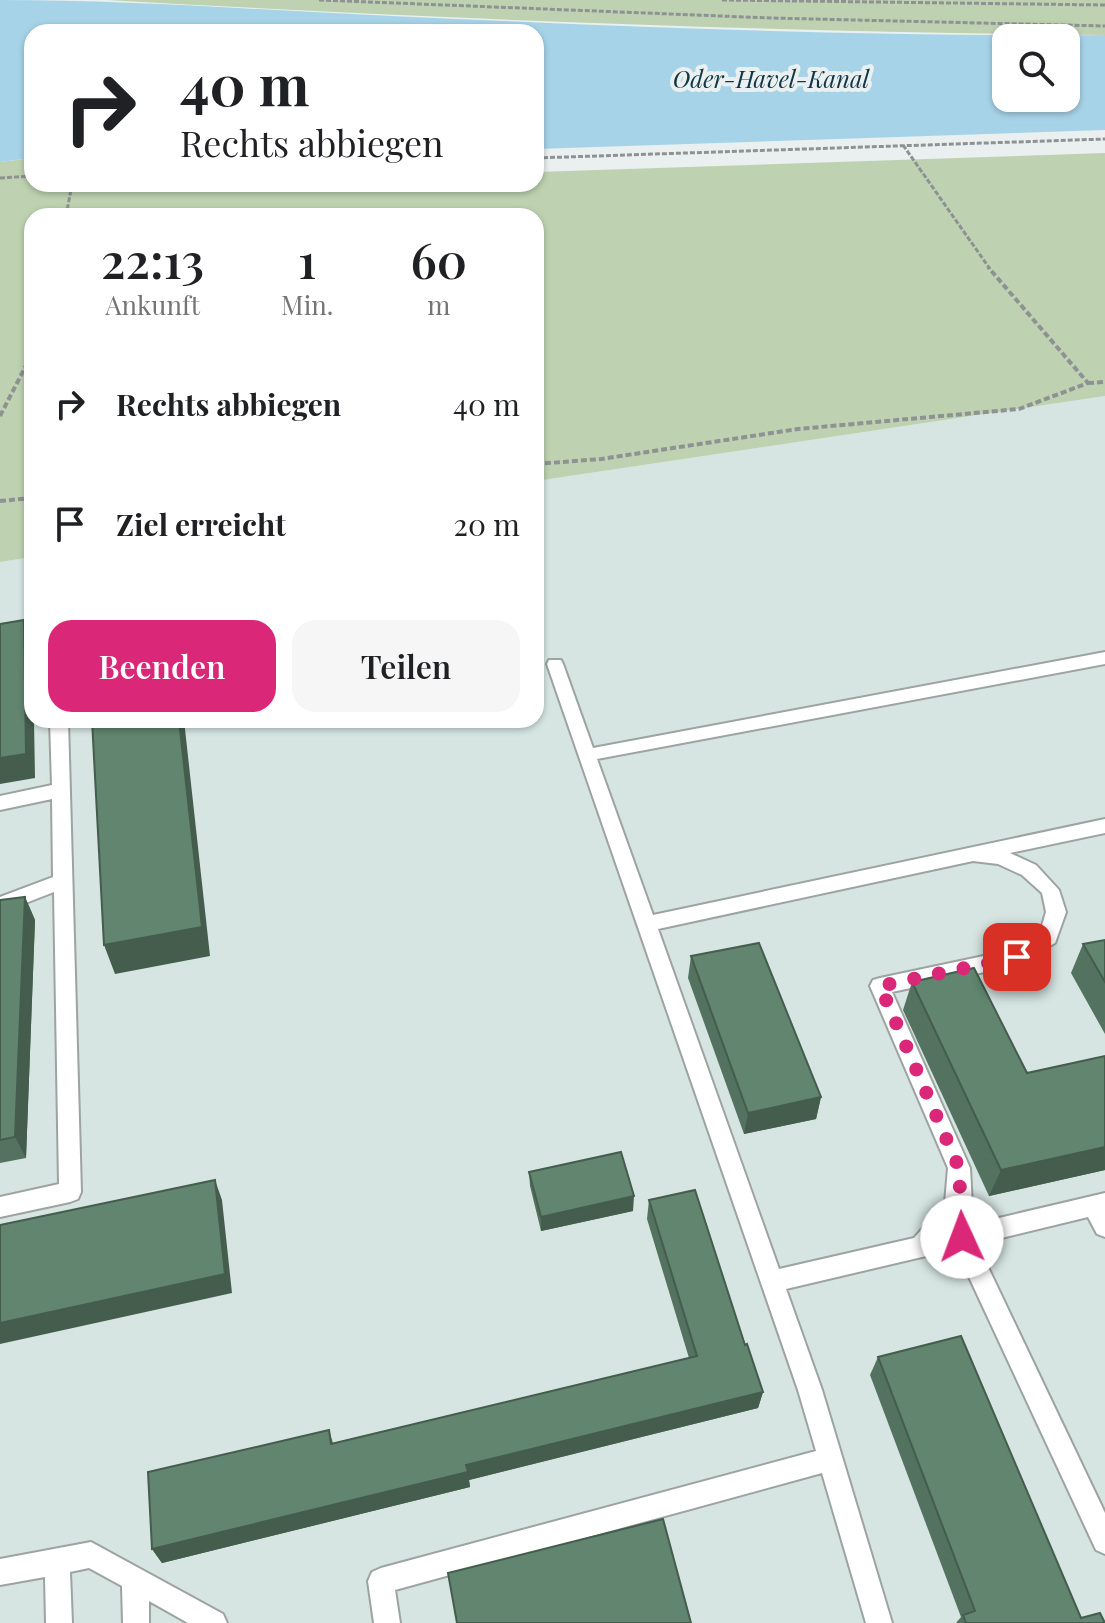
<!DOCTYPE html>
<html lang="de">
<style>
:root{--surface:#fff;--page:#f6f6f6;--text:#202124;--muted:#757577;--accent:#db2777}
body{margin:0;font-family:"Playfair Display",serif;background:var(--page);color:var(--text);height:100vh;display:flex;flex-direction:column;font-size:30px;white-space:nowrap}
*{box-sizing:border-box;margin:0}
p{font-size:26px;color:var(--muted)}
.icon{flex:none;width:44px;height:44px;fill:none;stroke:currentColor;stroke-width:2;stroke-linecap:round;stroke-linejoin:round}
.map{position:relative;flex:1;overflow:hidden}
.drawer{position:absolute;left:24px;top:208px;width:520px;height:520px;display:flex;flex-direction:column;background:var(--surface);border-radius:24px;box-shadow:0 2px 6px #0004}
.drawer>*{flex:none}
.banner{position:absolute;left:24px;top:24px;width:520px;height:168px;border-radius:24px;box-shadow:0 2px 6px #0004;background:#fff;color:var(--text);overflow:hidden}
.fabs{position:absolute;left:992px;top:24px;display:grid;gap:16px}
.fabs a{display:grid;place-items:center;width:88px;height:88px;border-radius:16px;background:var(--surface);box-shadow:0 2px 6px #0004;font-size:40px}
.pin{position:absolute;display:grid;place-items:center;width:68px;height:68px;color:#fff;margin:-34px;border-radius:16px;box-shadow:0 4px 12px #0006}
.me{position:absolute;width:88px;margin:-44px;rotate:358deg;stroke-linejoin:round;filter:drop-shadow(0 0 6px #0008)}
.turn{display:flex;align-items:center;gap:28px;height:168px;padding:0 24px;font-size:36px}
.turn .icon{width:104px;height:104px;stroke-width:2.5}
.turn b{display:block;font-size:56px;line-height:68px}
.eta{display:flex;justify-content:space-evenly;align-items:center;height:136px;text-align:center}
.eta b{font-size:48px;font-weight:600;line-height:56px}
.action{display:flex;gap:16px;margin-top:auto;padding:16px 24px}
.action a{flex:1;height:92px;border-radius:24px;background:var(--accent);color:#fff;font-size:32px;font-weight:600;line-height:92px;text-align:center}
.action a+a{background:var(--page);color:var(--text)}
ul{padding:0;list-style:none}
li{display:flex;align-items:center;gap:24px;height:120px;padding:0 24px}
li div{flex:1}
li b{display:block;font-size:30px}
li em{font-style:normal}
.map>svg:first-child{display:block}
.built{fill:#d6e5e2}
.green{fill:#bed2b1}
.water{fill:#a7d3e8;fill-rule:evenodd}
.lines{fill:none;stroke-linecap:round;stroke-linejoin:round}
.lane-casing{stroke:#9da3a1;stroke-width:4}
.path-far1{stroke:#8e9292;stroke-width:3;stroke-dasharray:5 2;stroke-linecap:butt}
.path{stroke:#8e9292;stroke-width:4;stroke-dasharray:6 3;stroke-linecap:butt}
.lane{fill:#fff;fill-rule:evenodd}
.wall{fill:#53725f}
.shaded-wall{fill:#445d4d}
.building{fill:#61856e;stroke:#445d4d;stroke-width:2}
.route{stroke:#db2777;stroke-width:14;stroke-dasharray:0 25.2}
.labels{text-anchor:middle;stroke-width:8;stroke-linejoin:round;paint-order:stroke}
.far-water-label{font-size:24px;font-style:italic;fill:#113747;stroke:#eaf0ef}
</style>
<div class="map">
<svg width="1105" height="1623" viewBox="0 0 1105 1623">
<rect width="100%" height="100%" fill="#eaf0ef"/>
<path class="built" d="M1105,396V1623H0V562L32,557V720H536V481Z"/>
<path class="green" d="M107,0H1105V35C772,32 439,19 107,0Z
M1105,153V396L536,481V216H32V557L0,562V162L32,158V184H536V172Z"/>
<path class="water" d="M0,0C131,0 261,10 392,16C630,27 867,37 1105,35V130L536,149V32H32V158L0,162ZM1006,38H1066V98H1006Z"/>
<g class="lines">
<g class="lane-casing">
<path id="lane" d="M1105,652V664L597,759L653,915L1105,819V833L1010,853L1036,865L1059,890L1066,912L1055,943L1017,965L892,992L970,1168L973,1224L1105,1193V1237L1097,1234L1088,1217L977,1244L1105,1513V1554L1096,1550L956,1249L786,1289L822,1390L892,1623H866L822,1473L395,1590L400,1623H374L368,1581L372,1572L381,1568L816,1451L798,1390L547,664L549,660H561L563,664L593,748ZM973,861L998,864L1022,875L1042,893L1046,912L1040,932L1012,950L880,978L873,980L870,986L948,1168L945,1203L914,1238L779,1269L658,929Z
M50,720H68L81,1192L78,1199L70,1202L0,1217V1197L59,1184L54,892L0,913V897L53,877L52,799L0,810V796L52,785Z
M91,1542L223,1614L227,1623H188L149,1601V1623H123L122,1586L89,1568L70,1572L72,1623H46L45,1577L0,1585V1559Z"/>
</g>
<path class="path-far1" d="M319,0L771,18L1105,26
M722,0L1105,5
M903,145L990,269
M536,158L1105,139
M0,178L32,176
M66,216L72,184"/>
<path class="path" d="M1088,383L1105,382
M0,416L32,354
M536,464L601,459L798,429L1019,409L1088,383L988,267
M0,501L32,498"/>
<use href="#lane" class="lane"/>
</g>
<path class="wall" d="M25,897L35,920L26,1158L0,1163V900Z
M1105,940V1034L1071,973L1083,944Z
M691,956L821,1097L816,1119L744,1134L688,978Z
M912,982L1027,1073L1105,1056V1170L989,1196L903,1010Z
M529,1172L633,1211L541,1231L530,1186Z
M649,1200L745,1345L763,1392L758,1408L469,1480L470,1487L162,1563L152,1549L329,1430L333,1443L689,1358L647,1219Z
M878,1357L1081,1618L1105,1623H956L961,1617L870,1375Z"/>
<path class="shaded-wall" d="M24,620L32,644V720H34L35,778L0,784V758Z
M179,720H184L210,956L115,974L104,945Z
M25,897L35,920L26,1158L15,1137Z
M821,1097L816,1119L744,1134L748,1113Z
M1105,1147V1170L989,1196L1001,1170Z
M215,1180L222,1200L232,1293L0,1344V1323Z
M634,1196L633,1211L541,1231V1217Z
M763,1392L758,1408L469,1480L470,1487L162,1563L152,1549L466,1465Z"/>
<path class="building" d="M24,620L26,754L0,758V624Z
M92,720H179L202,927L104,945Z
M25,897L15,1137L0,1140V900Z
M1105,940V982L1083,944Z
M759,943L821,1097L748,1113L691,956Z
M974,968L1027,1073L1105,1056V1147L1001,1170L912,982Z
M621,1152L634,1196L541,1217L529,1172Z
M215,1180L225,1274L0,1323V1225Z
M695,1190L745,1345L747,1344L763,1392L466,1465L468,1472L152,1549L148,1472L329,1430L331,1444L697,1356L649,1200Z
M961,1336L1081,1618L1100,1613L1105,1623H966L963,1615L975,1611L878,1357Z
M663,1519L691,1623H457L448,1573Z"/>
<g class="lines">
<path class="route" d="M962,1237L959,1168L880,986L1017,957"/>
</g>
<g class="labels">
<g class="far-water-label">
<text x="771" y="88">Oder-Havel-Kanal</text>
</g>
</g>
</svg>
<div class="fabs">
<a><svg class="icon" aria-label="search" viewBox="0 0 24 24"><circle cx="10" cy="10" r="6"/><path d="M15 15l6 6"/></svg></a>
</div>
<div class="pin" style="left:1017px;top:957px;background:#d93025"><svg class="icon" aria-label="arrive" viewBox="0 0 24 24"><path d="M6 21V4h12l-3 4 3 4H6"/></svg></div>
<svg class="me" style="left:962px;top:1237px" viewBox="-20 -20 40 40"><circle r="19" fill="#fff"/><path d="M0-13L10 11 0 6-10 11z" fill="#db2777"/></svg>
<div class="banner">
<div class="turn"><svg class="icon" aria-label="right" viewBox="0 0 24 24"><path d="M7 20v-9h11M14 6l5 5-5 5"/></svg><div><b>40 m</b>Rechts abbiegen</div></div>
</div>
<section class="drawer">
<div class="eta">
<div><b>22:13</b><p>Ankunft</p></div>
<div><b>1</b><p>Min.</p></div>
<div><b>60</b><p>m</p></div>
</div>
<ul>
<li><svg class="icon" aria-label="right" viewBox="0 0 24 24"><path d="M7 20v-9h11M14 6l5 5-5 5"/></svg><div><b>Rechts abbiegen</b></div><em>40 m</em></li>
<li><svg class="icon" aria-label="arrive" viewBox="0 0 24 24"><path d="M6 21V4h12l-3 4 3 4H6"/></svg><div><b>Ziel erreicht</b></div><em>20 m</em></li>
</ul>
<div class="action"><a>Beenden</a><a>Teilen</a></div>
</section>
</div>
